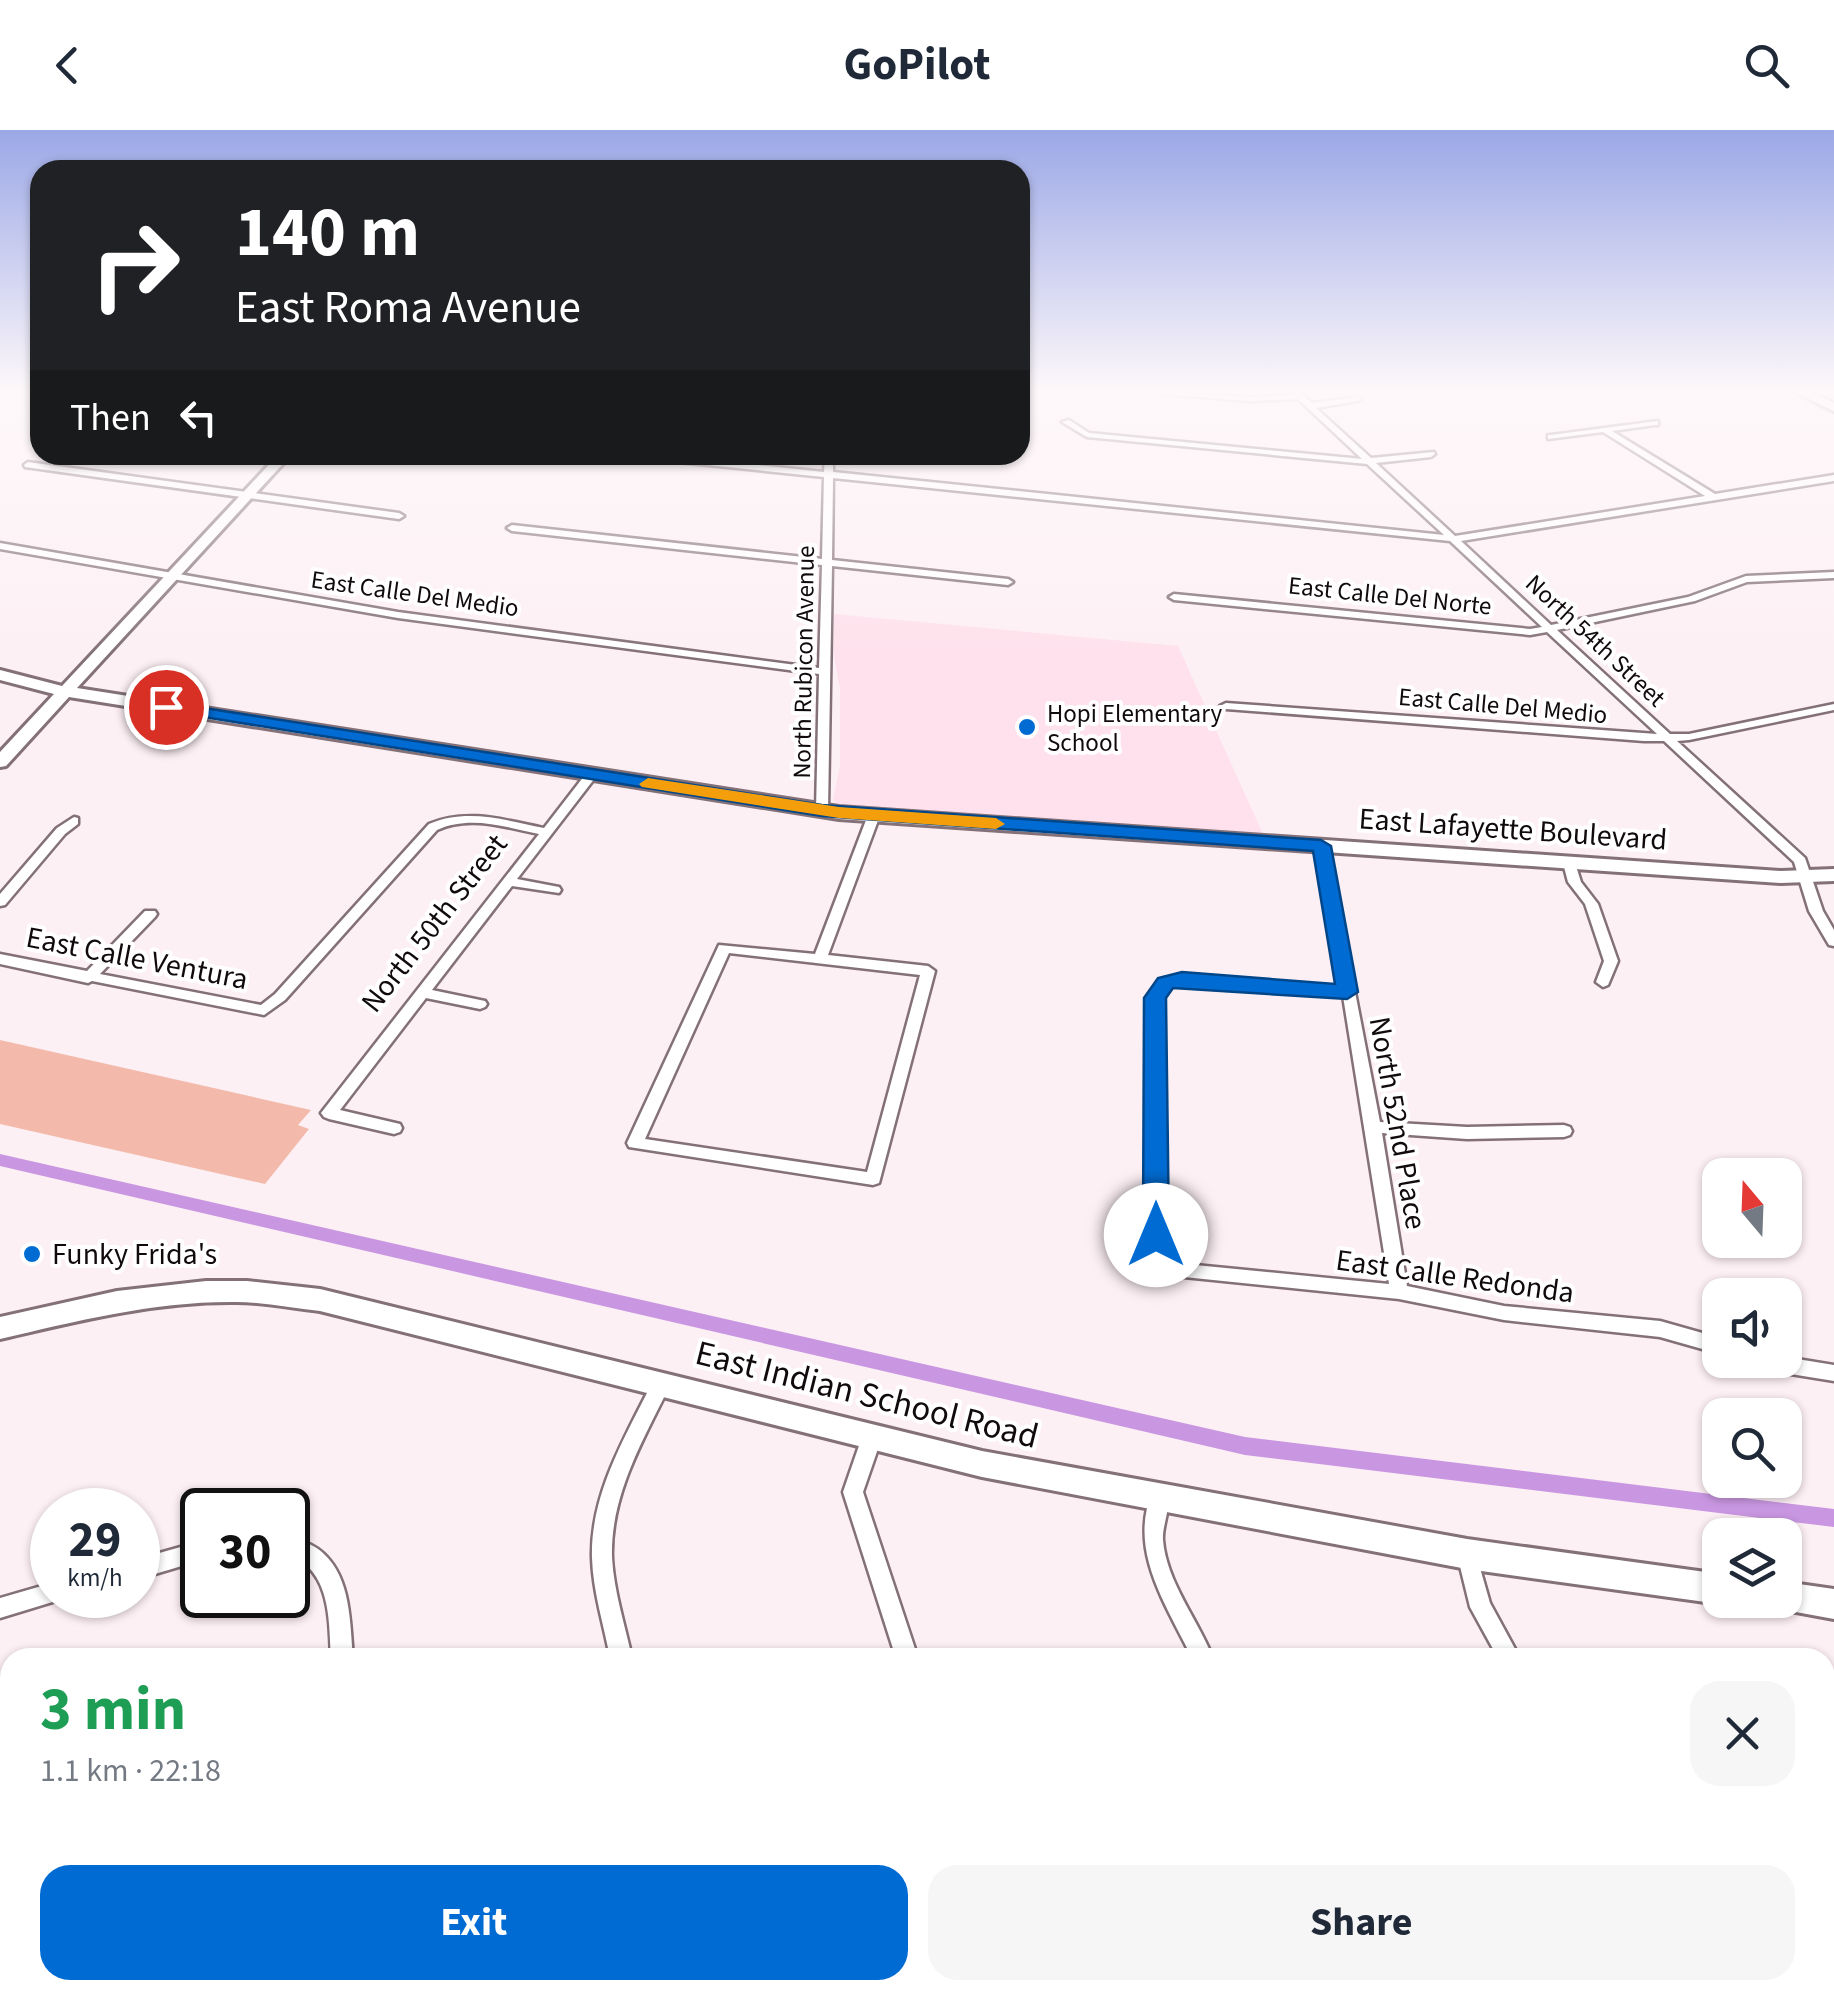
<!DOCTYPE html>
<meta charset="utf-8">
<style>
:root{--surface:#fff;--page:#f6f6f7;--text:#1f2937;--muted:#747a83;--accent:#006cd3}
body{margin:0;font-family:"Source Sans 3",sans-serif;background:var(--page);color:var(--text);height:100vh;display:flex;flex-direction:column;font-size:38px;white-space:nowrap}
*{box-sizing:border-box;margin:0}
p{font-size:32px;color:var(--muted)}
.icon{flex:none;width:55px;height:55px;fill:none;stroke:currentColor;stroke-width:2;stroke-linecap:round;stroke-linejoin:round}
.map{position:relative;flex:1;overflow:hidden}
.sheet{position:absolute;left:0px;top:1518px;width:1835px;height:352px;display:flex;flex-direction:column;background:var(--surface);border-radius:30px 30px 0 0;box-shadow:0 2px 8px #0004}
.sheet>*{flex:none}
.hud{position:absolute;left:30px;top:30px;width:1000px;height:305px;border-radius:30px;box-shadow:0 2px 8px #0004;background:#202124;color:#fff;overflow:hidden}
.needle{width:65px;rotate:341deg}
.controls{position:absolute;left:1702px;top:1028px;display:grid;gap:20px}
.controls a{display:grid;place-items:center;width:100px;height:100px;border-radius:20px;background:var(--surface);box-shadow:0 2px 8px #0004;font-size:50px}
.speed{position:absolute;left:30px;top:1358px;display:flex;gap:20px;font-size:50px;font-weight:700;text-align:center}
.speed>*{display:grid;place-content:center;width:130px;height:130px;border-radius:50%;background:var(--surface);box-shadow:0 2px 8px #0004;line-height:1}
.speed small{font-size:25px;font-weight:400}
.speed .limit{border:5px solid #111;border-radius:15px;background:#fff;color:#111}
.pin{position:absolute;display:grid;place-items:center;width:85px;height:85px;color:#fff;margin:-42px;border:5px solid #fff;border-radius:50%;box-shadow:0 2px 10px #0007}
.me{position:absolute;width:110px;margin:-55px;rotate:0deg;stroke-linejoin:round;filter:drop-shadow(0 0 8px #0008)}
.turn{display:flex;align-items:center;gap:35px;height:210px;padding:0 40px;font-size:45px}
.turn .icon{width:130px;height:130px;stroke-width:2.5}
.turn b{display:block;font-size:70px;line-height:85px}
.then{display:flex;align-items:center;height:95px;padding:0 40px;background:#0003;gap:20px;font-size:38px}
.round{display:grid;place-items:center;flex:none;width:105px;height:105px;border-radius:30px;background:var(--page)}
.summary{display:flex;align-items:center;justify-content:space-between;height:170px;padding:0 40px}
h1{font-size:60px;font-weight:700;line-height:75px;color:#1e9e55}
.action{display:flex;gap:20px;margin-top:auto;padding:20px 40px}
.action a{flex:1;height:115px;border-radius:30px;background:var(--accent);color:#fff;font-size:40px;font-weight:700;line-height:115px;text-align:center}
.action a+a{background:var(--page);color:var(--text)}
header{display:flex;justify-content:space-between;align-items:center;height:130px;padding:0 40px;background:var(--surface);font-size:45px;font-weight:700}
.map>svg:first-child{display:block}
.built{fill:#fee1ec}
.green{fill:#f3baac}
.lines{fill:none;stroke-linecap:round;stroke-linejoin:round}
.canal{fill:#c997e2;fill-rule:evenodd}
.street-casing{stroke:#837177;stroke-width:5}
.secondary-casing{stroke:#837177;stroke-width:6}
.street{fill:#fff;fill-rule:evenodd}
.secondary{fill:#fff;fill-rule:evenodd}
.route{fill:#006cd3;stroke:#004689;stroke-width:2.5}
.slow{fill:#f59e0b}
.poi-dot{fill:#006cd3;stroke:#fff;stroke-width:4}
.labels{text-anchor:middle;stroke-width:8;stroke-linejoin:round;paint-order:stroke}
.far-street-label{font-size:25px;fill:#100a0c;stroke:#fff}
.far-poi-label{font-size:25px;fill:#100a0c;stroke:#fff;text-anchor:start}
.street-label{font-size:30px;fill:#100a0c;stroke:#fff}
.poi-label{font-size:30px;fill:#100a0c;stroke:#fff;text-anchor:start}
.near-street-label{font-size:35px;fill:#100a0c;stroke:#fff}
</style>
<header><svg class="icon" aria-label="back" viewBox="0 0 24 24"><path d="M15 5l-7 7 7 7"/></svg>GoPilot<svg class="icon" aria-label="search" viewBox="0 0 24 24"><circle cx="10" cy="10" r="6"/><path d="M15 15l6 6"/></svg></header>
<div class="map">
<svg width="1834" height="1868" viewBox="0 0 1834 1868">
<rect width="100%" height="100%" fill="#fdf0f4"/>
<path class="built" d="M834,484L1178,516L1263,704L838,675L833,670L840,635V559L834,526Z"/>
<path class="green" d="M0,910L311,980L298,995L309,999L265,1054L0,994Z"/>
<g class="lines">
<path class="canal" d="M0,1024L1245,1307L1834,1379V1397L1245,1325L0,1036Z"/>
<g class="street-casing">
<path id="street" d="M35,262H40V264H36Z
M1158,262L1251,267L1294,265L1291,262H1299L1312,273L1360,267L1361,269L1357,271L1316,278L1371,328L1434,322L1435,324L1431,327L1376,333L1455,406L1705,366L1603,302L1548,309V305H1551L1658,291V295H1655L1612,301L1715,364L1834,345V351L1461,411L1551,495L1688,467L1746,446L1834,442V448L1747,452L1695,471L1557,500L1670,604H1689L1834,574V580L1689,610L1677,611L1805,728L1823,781L1834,800V816L1829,815L1809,781L1794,732L1664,611H1644L1226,579L1220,576L1226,573L1657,604L1547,502L1530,505L1174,470L1169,467L1174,464L1530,499L1542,497L1450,411L833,348L832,430L1008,449L1013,452L1008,455L832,436L828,681L822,685L816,681L819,544L398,488L0,419V413L398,482L819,538L822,435L512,401L507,398L512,395L822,429L824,347L639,328L635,325H664L824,342L825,325H833V342L1444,405L1367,334L1087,307L1062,292L1069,290L1089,303L1362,329L1298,269L1251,271L1162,264Z
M28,332L399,383L404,386L399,389L25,337L24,335Z
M592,640L598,644L517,749L559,757L561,760L559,763L512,756L432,860L485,871L487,874L485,877L480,879L426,868L340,980L400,994L402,998L400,1002L394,1004L329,989L324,987L321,983L539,704C505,697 470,685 437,700L285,870L264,885L92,851L88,853L0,834V824L87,841L145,781H155L157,784L155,787L100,844L261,875L275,864L429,694C467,678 504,690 544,698L588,641Z
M874,681L880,685L828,825L928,836L935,841L879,1053L873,1055L629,1017L627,1013L719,815L815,824L868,685ZM729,823L920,845L867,1042L645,1009Z
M74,687L78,688V694L65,704L5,775L0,776V764L57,698Z
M1321,712L1327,716L1380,992L1467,997L1564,995L1570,997L1572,1001L1570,1005L1564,1007L1467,1009L1382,1003L1407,1156L1504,1176L1660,1191L1720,1208V1224L1660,1207L1504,1190L1399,1169L1174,1146L1148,1105V868L1161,850L1182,844L1341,857L1315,716ZM1182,854L1343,866L1389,1154L1185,1134L1164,1104L1162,869L1171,856Z
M1569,729L1575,733L1581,752L1598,774L1618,831L1608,855L1603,857L1596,852L1604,831L1585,774L1568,752L1563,733Z
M1785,1227L1834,1235V1251L1754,1238L1748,1236L1745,1230H1785Z
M662,1245L669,1247L671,1253C644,1309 610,1364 612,1428C614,1462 625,1495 632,1528H610C604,1495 593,1462 592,1428C590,1363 627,1304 655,1247Z
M872,1298L879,1301L882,1307L863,1362L918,1528H896L843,1362L862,1307L865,1301Z
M1159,1360L1166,1363C1172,1378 1162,1394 1163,1410C1166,1451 1198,1490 1213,1528H1192C1167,1476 1128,1421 1152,1363Z
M288,1405C300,1410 313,1414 323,1423C351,1448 350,1493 353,1528H331C329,1488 331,1441 288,1424Z
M202,1411V1430L138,1449V1429Z
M1467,1414L1474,1417L1490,1473L1520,1528H1498L1470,1477L1457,1424L1460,1417Z
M52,1453V1465H61L59,1470L0,1488V1468Z
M10,1715V1739L0,1742V1718Z
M348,1860H372L374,1868H348Z
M671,1860H695L698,1868H672Z
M1005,1860H1029L1033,1868H1007Z
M1354,1860H1379L1383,1868H1357Z
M1782,1860H1808L1812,1868H1785Z"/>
</g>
<g class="secondary-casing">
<path id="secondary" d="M1795,262H1810L1834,273V281Z
M278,325H291L77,558L839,677L1781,741L1834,739V751L1781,753L839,689L69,567L6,636L0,637V622L54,564L0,550V540L62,556Z
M206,1151H247L320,1159L982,1321L1467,1409L1720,1444V1470H1730L1720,1474L1467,1439L982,1347L320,1181C292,1178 264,1172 236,1172C156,1171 77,1191 0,1209V1187L117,1161Z
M1785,1452L1834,1459V1489L1774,1478L1771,1470H1785Z"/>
</g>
<use href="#street" class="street"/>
<use href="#secondary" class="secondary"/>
</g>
<linearGradient id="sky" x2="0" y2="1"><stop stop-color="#9ba8e6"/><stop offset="0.5" stop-color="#fef8fa"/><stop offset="1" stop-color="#fef8fa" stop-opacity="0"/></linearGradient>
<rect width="1834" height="523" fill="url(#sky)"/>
<path class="route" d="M166,572L822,675L1321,710L1331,716L1358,862L1347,869L1173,858L1166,868L1169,1105L1165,1112H1147L1143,1105L1144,868L1158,848L1182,842L1335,854L1313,721L822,686L160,580V573Z"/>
<path class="slow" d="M648,648L839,677L996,688L1005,694L996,699L839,688L642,657L639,654Z"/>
<g class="poi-dot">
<circle cx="1027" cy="597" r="10"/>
<circle cx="32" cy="1124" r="10"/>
</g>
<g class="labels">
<g class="far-street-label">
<text transform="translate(415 463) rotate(8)" y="9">East Calle Del Medio</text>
<text transform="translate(1390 465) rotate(6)" y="9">East Calle Del Norte</text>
<text transform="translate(1596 510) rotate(43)" y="9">North 54th Street</text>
<text transform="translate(803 532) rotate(-89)" y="9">North Rubicon Avenue</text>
<text transform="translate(1503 575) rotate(5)" y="9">East Calle Del Medio</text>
</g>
<g class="far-poi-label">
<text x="1047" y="592">Hopi Elementary<tspan x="1047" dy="29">School</tspan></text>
</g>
<g class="street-label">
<text transform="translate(1513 699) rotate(4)" y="10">East Lafayette Boulevard</text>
<text transform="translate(434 793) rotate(-52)" y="10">North 50th Street</text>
<text transform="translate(137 828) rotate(11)" y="10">East Calle Ventura</text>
<text transform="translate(1398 993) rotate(80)" y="10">North 52nd Place</text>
<text transform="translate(1455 1146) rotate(8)" y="10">East Calle Redonda</text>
</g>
<g class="poi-label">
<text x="52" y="1134">Funky Frida's</text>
</g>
<g class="near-street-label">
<text transform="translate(867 1264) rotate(14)" y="12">East Indian School Road</text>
</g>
</g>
</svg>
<div class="controls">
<a><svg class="needle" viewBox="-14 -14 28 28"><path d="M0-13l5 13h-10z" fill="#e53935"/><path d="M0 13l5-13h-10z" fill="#747a83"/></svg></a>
<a><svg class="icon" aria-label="sound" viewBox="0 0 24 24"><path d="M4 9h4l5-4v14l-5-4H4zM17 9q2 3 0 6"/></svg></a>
<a><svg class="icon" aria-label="search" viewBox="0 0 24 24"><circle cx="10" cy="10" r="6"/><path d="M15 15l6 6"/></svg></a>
<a><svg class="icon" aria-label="layers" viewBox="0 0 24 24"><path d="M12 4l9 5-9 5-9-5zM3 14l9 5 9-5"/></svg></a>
</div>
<div class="speed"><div>29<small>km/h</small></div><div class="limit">30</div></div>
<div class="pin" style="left:166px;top:577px;background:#d93025"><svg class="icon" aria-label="arrive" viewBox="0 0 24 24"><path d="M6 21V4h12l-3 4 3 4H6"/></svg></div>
<svg class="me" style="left:1156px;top:1105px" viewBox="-20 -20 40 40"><circle r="19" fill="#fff"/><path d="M0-13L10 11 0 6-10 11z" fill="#006cd3"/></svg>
<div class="hud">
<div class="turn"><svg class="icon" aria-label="right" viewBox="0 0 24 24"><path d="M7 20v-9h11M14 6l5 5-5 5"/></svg><div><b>140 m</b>East Roma Avenue</div></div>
<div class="then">Then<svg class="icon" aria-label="left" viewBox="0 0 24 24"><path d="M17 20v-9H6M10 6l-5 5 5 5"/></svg></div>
</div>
<section class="sheet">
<div class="summary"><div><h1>3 min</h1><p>1.1 km · 22:18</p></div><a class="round"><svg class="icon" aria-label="close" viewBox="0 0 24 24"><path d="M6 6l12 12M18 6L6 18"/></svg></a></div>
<div class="action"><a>Exit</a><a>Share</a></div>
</section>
</div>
